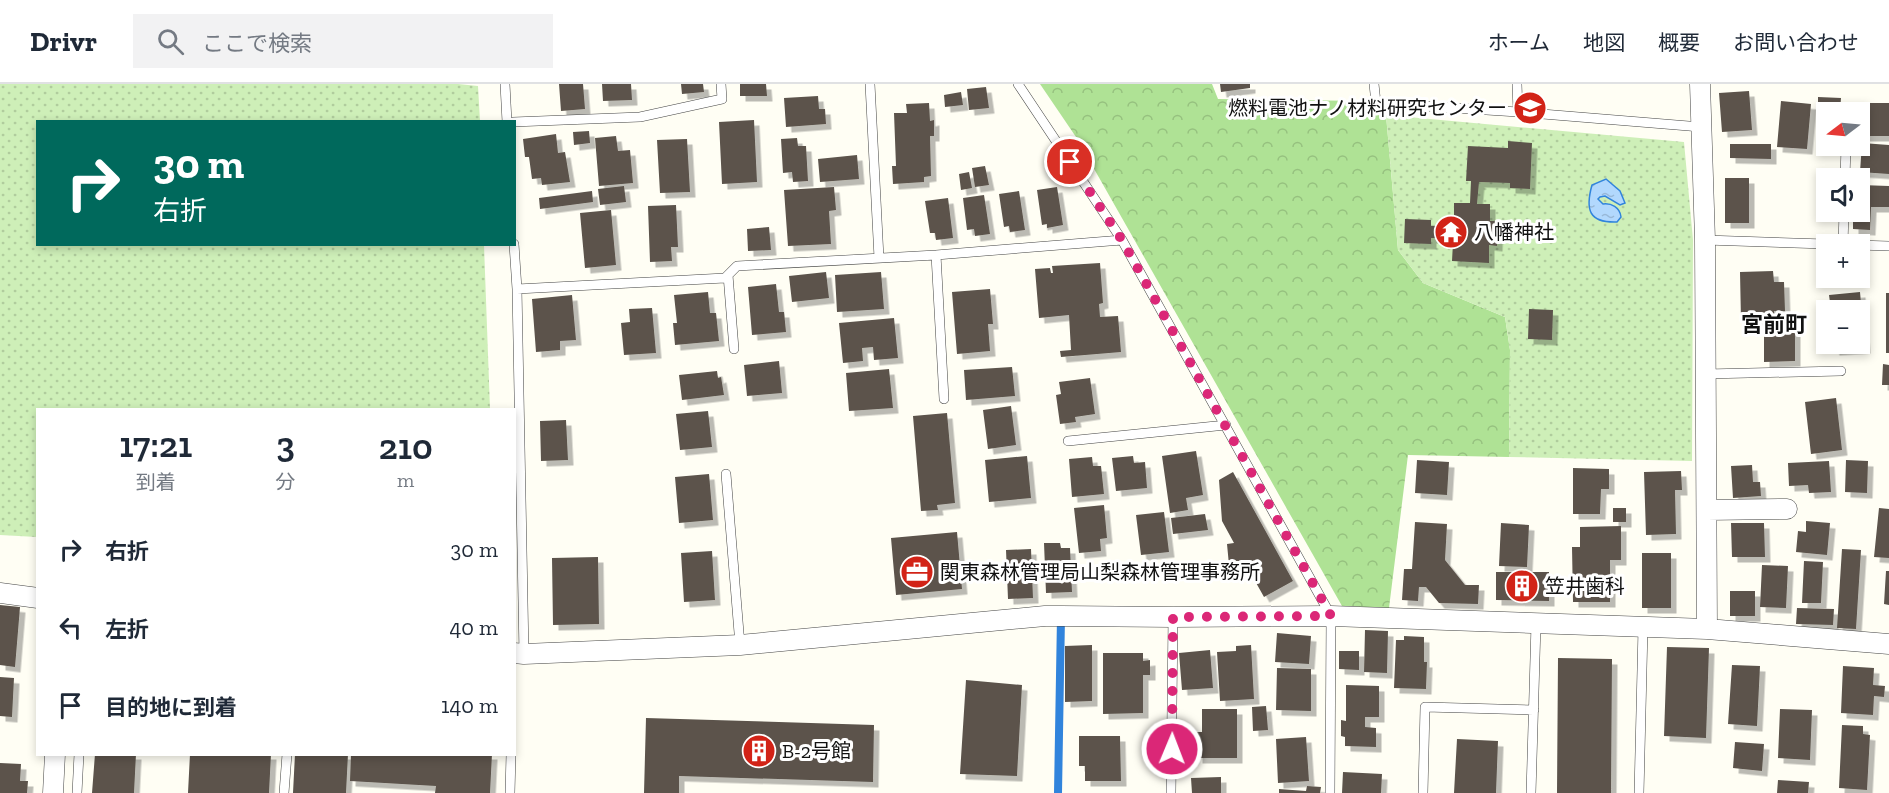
<!DOCTYPE html>
<html lang="ja">
<meta charset="utf-8">
<style>
:root{--surface:#fff;--page:#f2f2f3;--text:#1f2937;--muted:#747a83;--line:#e0e1e3}
body{margin:0;font-family:"Zilla Slab","Noto Sans JP",serif;background:var(--page);color:var(--text);height:100vh;display:flex;flex-direction:column;font-size:22px;white-space:nowrap}
*{box-sizing:border-box;margin:0}
p{font-size:20px;color:var(--muted)}
.icon{flex:none;width:33px;height:33px;fill:none;stroke:currentColor;stroke-width:2;stroke-linecap:round;stroke-linejoin:round}
.map{position:relative;flex:1;overflow:hidden}
.drawer{position:absolute;left:36px;top:324px;width:480px;height:348px;display:flex;flex-direction:column;background:var(--surface);border-radius:0px;box-shadow:0 3px 9px #0003}
.drawer>*{flex:none}
.top-card{position:absolute;left:36px;top:36px;width:480px;height:126px;border-radius:0px;box-shadow:0 3px 9px #0003;background:#00695c;color:#fff;overflow:hidden}
.needle{width:39px;rotate:254deg}
.tools{position:absolute;left:1816px;top:18px;display:grid;gap:12px}
.tools a{display:grid;place-items:center;width:54px;height:54px;border-radius:0px;background:var(--surface);box-shadow:0 3px 9px #0003;font-size:30px}
.pin{position:absolute;display:grid;place-items:center;width:51px;height:51px;color:#fff;margin:-26px;border:3px solid #fff;border-radius:50%;box-shadow:0 2px 6px #0007}
.me{position:absolute;width:66px;margin:-33px;rotate:1deg;stroke-linejoin:round;filter:drop-shadow(0 0 4px #0008)}
.turn{display:flex;align-items:center;gap:21px;height:126px;padding:0 18px;font-size:27px}
.turn .icon{width:78px;height:78px;stroke-width:2.5}
.turn b{display:block;font-size:42px;line-height:51px}
.eta{display:flex;justify-content:space-evenly;align-items:center;height:102px;text-align:center}
.eta b{font-size:36px;font-weight:600;line-height:42px}
ul{padding:0;list-style:none}
li{display:flex;align-items:center;gap:18px;height:78px;padding:0 18px}
li div{flex:1}
li b{display:block;font-size:22px}
li em{font-style:normal}
header{display:flex;align-items:center;gap:36px;box-sizing:border-box;height:84px;padding:0 30px;background:var(--surface);border-bottom:2px solid var(--line)}
header strong{font-size:28px}
nav{display:flex;gap:33px;margin-inline-start:auto;font-size:21px}
.search{width:420px;height:54px;background:var(--page);display:flex;align-items:center;gap:15px;box-sizing:border-box;padding:0 21px;border-radius:0px;color:var(--muted);font-size:22px}
.map>svg:first-child{display:block}
.forest{fill:url(#forest-crowns)}
.park{fill:url(#park-dots)}
.water{fill:url(#water-ripples);stroke:#3184dc;stroke-width:1.5}
.lines{fill:none;stroke-linecap:round;stroke-linejoin:round}
.stream{stroke:#3184dc;stroke-width:8}
.building{fill:#5b534b;filter:url(#shadow)}
.service-casing{stroke:#444;stroke-width:10}
.minor-casing{stroke:#444;stroke-width:21}
.service{stroke:#fff;stroke-width:9}
.minor{stroke:#fff;stroke-width:20}
.route{stroke:#db2777;stroke-width:10;stroke-dasharray:0 18}
.labels{text-anchor:middle;stroke-width:6;stroke-linejoin:round;paint-order:stroke}
.poi-label{font-size:20px;fill:#111;stroke:#fff;text-anchor:start}
.quarter-label{font-size:22px;font-weight:bold;fill:#111;stroke:#fff}
</style>
<header>
<strong>Drivr</strong>
<div class="search"><svg class="icon" aria-label="search" viewBox="0 0 24 24"><circle cx="10" cy="10" r="6"/><path d="M15 15l6 6"/></svg>ここで検索</div>
<nav><a>ホーム</a><a>地図</a><a>概要</a><a>お問い合わせ</a></nav>
</header>
<div class="map">
<svg width="1889" height="709" viewBox="0 0 1889 709">
<defs>
<pattern id="forest-crowns" width="20" height="18" patternUnits="userSpaceOnUse" patternTransform="scale(1.5)"><rect width="20" height="18" fill="#afe295"/><path d="M2 6a3 3 0 1 1 6 0M12 15a3 3 0 1 1 6 0" fill="none" stroke="#96c17f"/></pattern>
<pattern id="park-dots" width="8" height="8" patternUnits="userSpaceOnUse" patternTransform="scale(1.5)"><rect width="8" height="8" fill="#ceefb8"/><path d="M2 2h.1M6 6h.1" fill="none" stroke="#b0cc9d" stroke-width="1.8" stroke-linecap="round"/></pattern>
<pattern id="water-ripples" width="26" height="14" patternUnits="userSpaceOnUse" patternTransform="scale(1.5)"><rect width="26" height="14" fill="#b2d8fd"/><path d="M2 4q2-2 4 0t4 0M15 11q2-2 4 0t4 0" fill="none" stroke="#98b8d8"/></pattern>
<filter id="shadow"><feDropShadow dx="5.5" dy="5.5" stdDeviation="0" flood-color="#0004"/></filter>
</defs>
<rect width="100%" height="100%" fill="#fffef4"/>
<path class="forest" d="M1040,0H1212L1218,15L1366,17L1386,31L1398,166L1423,199L1505,233L1510,266L1509,373L1408,371L1389,524L1342,522L1076,53Z"/>
<path class="park" d="M0,0H458L478,2L480,37L38,38V160L484,161L490,325L38,326L37,453L0,451Z
M1386,31L1684,58L1693,156L1692,377L1509,373L1510,266L1505,233L1423,199L1398,166Z"/>
<path class="water" d="M1606,95L1620,107L1625,119L1620,121L1605,112L1600,113L1598,115L1603,120C1611,119 1620,123 1621,133L1617,138C1589,139 1585,126 1592,101Z"/>
<g class="lines">
<path class="stream" d="M1058,709L1061,533"/>
</g>
<path class="building" d="M559,0H583L585,25L561,27Z
M602,0H631L632,16L603,17Z
M681,0H703L704,8L682,10Z
M740,0H766L767,12H740Z
M1220,0H1250V4L1221,8Z
M986,3L989,24L969,26L967,5Z
M1749,7L1752,46L1722,48L1719,9Z
M961,8L963,21L945,23L944,11Z
M818,12L819,25H825L826,40L786,43L784,14Z
M1818,13L1841,14L1840,28H1827V40L1818,39Z
M1781,17L1811,20L1807,65L1777,63Z
M929,19L930,37L934,36V52H930L931,92L924,93V98L893,100L892,82H896L894,29H907L906,20Z
M1858,19H1889V52H1860V28H1857Z
M754,36L757,98L722,100L719,38Z
M589,47L590,59L574,61L573,48Z
M556,50L558,69L565,68L570,98L542,101L541,94L532,95L529,73H525L523,55Z
M616,52L618,67L630,66L633,99L599,102L595,54Z
M797,54L798,62H806L808,97L793,98L792,88L783,89L781,55Z
M687,55L690,108L660,109L657,56Z
M1508,57L1532,59L1530,105L1510,104V99L1479,98L1477,120H1490V137H1498L1497,162L1489,161V179L1452,177L1453,159H1445V154H1431V160L1404,159L1405,135L1431,136V142H1447V136L1454,137V119H1470L1471,97H1466L1468,62L1508,64Z
M1862,59L1889,61V90L1860,88Z
M1730,60H1771V75L1730,74Z
M857,71L859,95L820,98L818,75Z
M985,82L989,101L975,103L972,84Z
M969,88L972,104L961,106L959,90Z
M1725,94H1749V139H1725Z
M1860,101L1889,102V123H1871L1870,146L1853,145V128H1860Z
M624,102L626,118L600,121L598,105Z
M834,103L836,126L829,127L831,160L788,162L784,106Z
M1057,103L1063,141L1047,144V140L1042,141L1037,106Z
M592,107L593,118L540,125L539,114Z
M1019,107L1025,146L1010,148L1009,142L1004,143L999,110Z
M984,111L990,150L975,152L974,145L967,146L963,114Z
M948,114L953,154L936,156L935,149H930L925,117Z
M676,121L678,163H671L672,177L650,178L648,122Z
M611,126L616,181L585,184L580,129Z
M769,143L771,166L748,167L747,145Z
M1100,179L1103,219L1099,220L1100,233L1118,232L1121,268L1061,273L1060,267L1071,266L1069,231L1039,234L1035,185L1050,184L1051,189H1053L1052,182Z
M1773,187L1774,198H1784L1785,227H1774V236L1741,237L1740,188Z
M826,188L829,214L792,218L789,192Z
M881,188L884,225L837,228L835,191Z
M776,200L779,228H784L786,248L752,251L748,203Z
M990,205L993,240H988L990,267L957,270L952,208Z
M708,208L710,229H716L719,257L675,261L673,239H677L674,211Z
M1860,208L1865,264L1834,266L1833,260H1860V226H1831L1829,211Z
M1886,209H1889V269H1886Z
M572,211L576,256L560,257V266L536,268L532,215Z
M652,224L656,269L624,271L621,239L630,238L629,225Z
M1529,225L1553,226L1552,256L1528,255Z
M894,234L898,274L874,276L873,263L862,264L863,277L843,279L839,239Z
M1795,242V277L1764,278V243Z
M779,277L782,309L747,312L744,281Z
M1883,280L1889,281V301H1882Z
M1012,283L1015,312L966,316L964,286Z
M889,285L893,324L849,327L846,289Z
M717,287L718,294L721,293L724,311L682,316L679,291Z
M1090,294L1095,330L1075,333L1076,338L1060,340L1056,311L1061,310L1059,298Z
M1836,314L1842,366L1811,370L1805,318Z
M1011,322L1016,361L988,365L983,326Z
M708,327L712,363L680,366L676,330Z
M947,329L955,419L937,421L938,426L921,427L913,332Z
M566,336L568,376L541,377L540,337Z
M1196,367L1203,411L1186,414L1188,426L1170,429L1162,372Z
M1027,372L1031,414L989,418L985,376Z
M1133,372L1134,379L1145,378L1147,404L1116,407L1112,374Z
M1092,373L1093,382H1101L1104,410L1072,413L1069,375Z
M1417,376L1449,378L1447,411L1415,409Z
M1846,376L1868,377L1867,409L1845,408Z
M1829,377L1831,408L1809,409L1808,401L1789,402L1788,379Z
M1752,381L1753,398H1760L1761,412L1733,414L1731,382Z
M1573,384L1609,385V405H1601L1600,430H1573Z
M1681,387L1682,406H1675L1676,450L1646,451L1644,388Z
M1233,388L1293,497L1264,513L1245,479L1229,481L1227,460L1234,459L1222,437L1219,396Z
M709,390L713,436L679,439L675,393Z
M1104,421L1107,454L1100,455L1101,467L1079,469L1074,424Z
M1613,424H1626V438H1613Z
M1879,424L1889,425V474L1874,473Z
M1164,428L1169,468L1141,471L1136,431Z
M1205,430L1208,446L1173,450L1171,434Z
M1806,437L1830,439L1827,471L1796,468L1798,447L1806,448Z
M1415,438L1447,440L1445,476L1465,501H1479L1478,520L1439,519L1426,503H1419L1418,517L1402,516L1404,485H1412Z
M1501,439L1529,441L1527,483L1499,482Z
M1731,439H1764L1765,473H1732Z
M1621,442V476H1610V518H1573L1572,463H1580V443Z
M957,448L962,505L896,511L891,454Z
M1044,459H1060L1061,464H1070L1072,508L1046,509Z
M1031,465L1033,514L1008,515L1006,466Z
M1842,465L1861,466L1856,545L1837,544Z
M712,467L715,516L684,518L681,469Z
M1642,469H1671V524H1642Z
M598,473L599,540L553,541L552,474Z
M1804,477L1823,478L1821,519H1802Z
M1762,481L1788,482L1786,524L1760,523Z
M1886,487H1889V521L1884,520Z
M1496,488H1549V517L1496,516Z
M1730,507H1755V532H1730Z
M0,521L20,523L15,583L0,581Z
M1797,524L1834,525L1833,541L1796,540Z
M1365,546L1388,547L1387,589L1364,588Z
M1277,549L1311,552L1309,580L1275,578Z
M1404,552L1424,553V578H1427L1426,605L1394,604L1396,556H1404Z
M1092,561V617L1065,618V562Z
M1251,561L1254,615L1220,617L1217,568L1236,567V562Z
M1667,563L1709,564L1706,654L1664,652Z
M1210,566L1213,604L1182,606L1179,569Z
M1339,567H1359V586L1339,585Z
M1103,569H1143V577L1150,576V591H1143V629L1103,630Z
M1558,574L1612,575L1611,709H1557Z
M1732,581L1760,582L1757,642L1728,640Z
M1843,582L1874,584L1873,601L1885,602L1884,613L1874,612L1873,631L1841,629Z
M1277,584L1311,585V627L1276,626Z
M0,593L14,594L12,633L0,632Z
M966,596L1022,601L1017,692L960,690Z
M1346,601L1379,602V633H1365V643L1376,644V663L1345,662V653L1341,652V636L1346,637Z
M1266,622L1268,646L1253,647L1252,623Z
M1202,625H1237V674H1197V648H1202Z
M1780,625L1812,626L1810,676L1778,674Z
M646,634L874,641L873,698L679,692V709H644Z
M1842,641L1863,642V650L1870,651L1867,706L1839,704Z
M1079,652H1120L1121,697H1085V682H1079Z
M1306,653L1309,697L1278,699L1276,655Z
M1457,655L1498,657L1496,709H1454Z
M1735,658L1764,660L1762,687L1733,684Z
M95,670H136L134,709H92Z
M190,670H271L269,709H188Z
M295,670H348L346,709H293Z
M351,670H492L490,709H435L436,702L350,697Z
M0,679L21,680L20,697H28L27,709H0Z
M1343,688L1382,690L1381,709H1342Z
M1221,693V709H1192L1191,694Z
M1778,696L1809,698L1808,709H1777Z
M1307,702L1321,703L1320,709H1279V705L1306,707Z"/>
<g class="lines">
<g class="service-casing">
<path id="service" d="M505,0L507,38
M870,0L879,174
M1018,0L1122,156
M1374,0L1376,19L1518,28L1701,43
M1517,0L1518,28
M513,38L640,33L722,15L721,0
M1845,94L1846,62
M1705,156L1889,162
M514,160L517,205L524,570
M1843,160L1844,128
M936,171L944,315
M728,191L734,265
M517,205L725,194L737,182L936,171L1122,156L1331,532L1330,709
M1706,290L1841,287
M1068,357L1226,341
M726,390L740,561
M77,709L79,670
M284,709L287,670
M510,709L511,670
M1171,709L1173,533
M1423,709L1425,623L1534,626
M1531,709L1536,540
M1639,709L1643,544"/>
</g>
<g class="minor-casing">
<path id="minor" d="M1700,0L1705,156L1707,545
M1707,426L1787,425
M0,509L38,514
M514,569L524,570L740,561L1045,532H1061L1173,533L1331,532L1707,545L1889,560
M53,709L55,670"/>
</g>
<use href="#service" class="service"/>
<use href="#minor" class="minor"/>
</g>
<g class="lines">
<path class="route" d="M1070,78L1122,156L1331,532L1173,533L1172,665"/>
</g>
<defs>
<g id="university-disc" transform="scale(1.725)"><circle r="9.5" fill="#d22317" stroke="#fff"/><path d="M0-5L7-2L0 1L-7-2ZM-4 1L0 2.5L4 1V4Q0 6-4 4Z" fill="#fff"/></g>
<g id="temple-disc" transform="scale(1.725)"><circle r="9.5" fill="#d22317" stroke="#fff"/><path d="M0-6L5-2H3V0L6.5 2.5H4V6H1.5V3h-3V6H-4V2.5H-6.5L-3 0V-2H-5Z" fill="#fff"/></g>
<g id="office-disc" transform="scale(1.725)"><circle r="9.5" fill="#d22317" stroke="#fff"/><path d="M-6-3h4V-5.5h4V-3h4V5H-6ZM-1-4.5V-3h2v-1.5ZM-6 0V1H6V0Z" fill="#fff"/></g>
<g id="building-disc" transform="scale(1.725)"><circle r="9.5" fill="#d22317" stroke="#fff"/><path d="M-4-6H4V6H1V3H-1V6H-4ZM-2.5-4.3h1.7v1.8h-1.7ZM.8-4.3h1.7v1.8H.8ZM-2.5-1h1.7V.8h-1.7ZM.8-1h1.7V.8H.8Z" fill="#fff"/></g>
</defs>
<g fill-rule="evenodd">
<use href="#university-disc" x="1530" y="24"/>
<use href="#temple-disc" x="1451" y="148"/>
<use href="#office-disc" x="917" y="488"/>
<use href="#building-disc" x="1522" y="502"/>
<use href="#building-disc" x="759" y="667"/>
</g>
<g class="labels">
<g class="poi-label">
<text x="1507" y="31" text-anchor="end">燃料電池ナノ材料研究センター</text>
<text x="1474" y="155">八幡神社</text>
<text x="940" y="495">関東森林管理局山梨森林管理事務所</text>
<text x="1545" y="509">笠井歯科</text>
<text x="782" y="674">B-2号館</text>
</g>
<g class="quarter-label">
<text x="1774" y="248">宮前町</text>
</g>
</g>
</svg>
<div class="tools">
<a><svg class="needle" viewBox="-14 -14 28 28"><path d="M0-13l5 13h-10z" fill="#e53935"/><path d="M0 13l5-13h-10z" fill="#747a83"/></svg></a>
<a><svg class="icon" aria-label="sound" viewBox="0 0 24 24"><path d="M4 9h4l5-4v14l-5-4H4zM17 9q2 3 0 6"/></svg></a>
<a>+</a>
<a>−</a>
</div>
<div class="pin" style="left:1070px;top:78px;background:#d93025"><svg class="icon" aria-label="arrive" viewBox="0 0 24 24"><path d="M6 21V4h12l-3 4 3 4H6"/></svg></div>
<svg class="me" style="left:1172px;top:665px" viewBox="-20 -20 40 40"><circle r="17" fill="#db2777" stroke="#fff" stroke-width="3"/><path d="M0-11L8 9 0 5-8 9z" fill="#fff"/></svg>
<div class="top-card">
<div class="turn"><svg class="icon" aria-label="right" viewBox="0 0 24 24"><path d="M7 20v-9h11M14 6l5 5-5 5"/></svg><div><b>30 m</b>右折</div></div>
</div>
<section class="drawer">
<div class="eta">
<div><b>17:21</b><p>到着</p></div>
<div><b>3</b><p>分</p></div>
<div><b>210</b><p>m</p></div>
</div>
<ul>
<li><svg class="icon" aria-label="right" viewBox="0 0 24 24"><path d="M7 20v-9h11M14 6l5 5-5 5"/></svg><div><b>右折</b></div><em>30 m</em></li>
<li><svg class="icon" aria-label="left" viewBox="0 0 24 24"><path d="M17 20v-9H6M10 6l-5 5 5 5"/></svg><div><b>左折</b></div><em>40 m</em></li>
<li><svg class="icon" aria-label="arrive" viewBox="0 0 24 24"><path d="M6 21V4h12l-3 4 3 4H6"/></svg><div><b>目的地に到着</b></div><em>140 m</em></li>
</ul>
</section>
</div>
